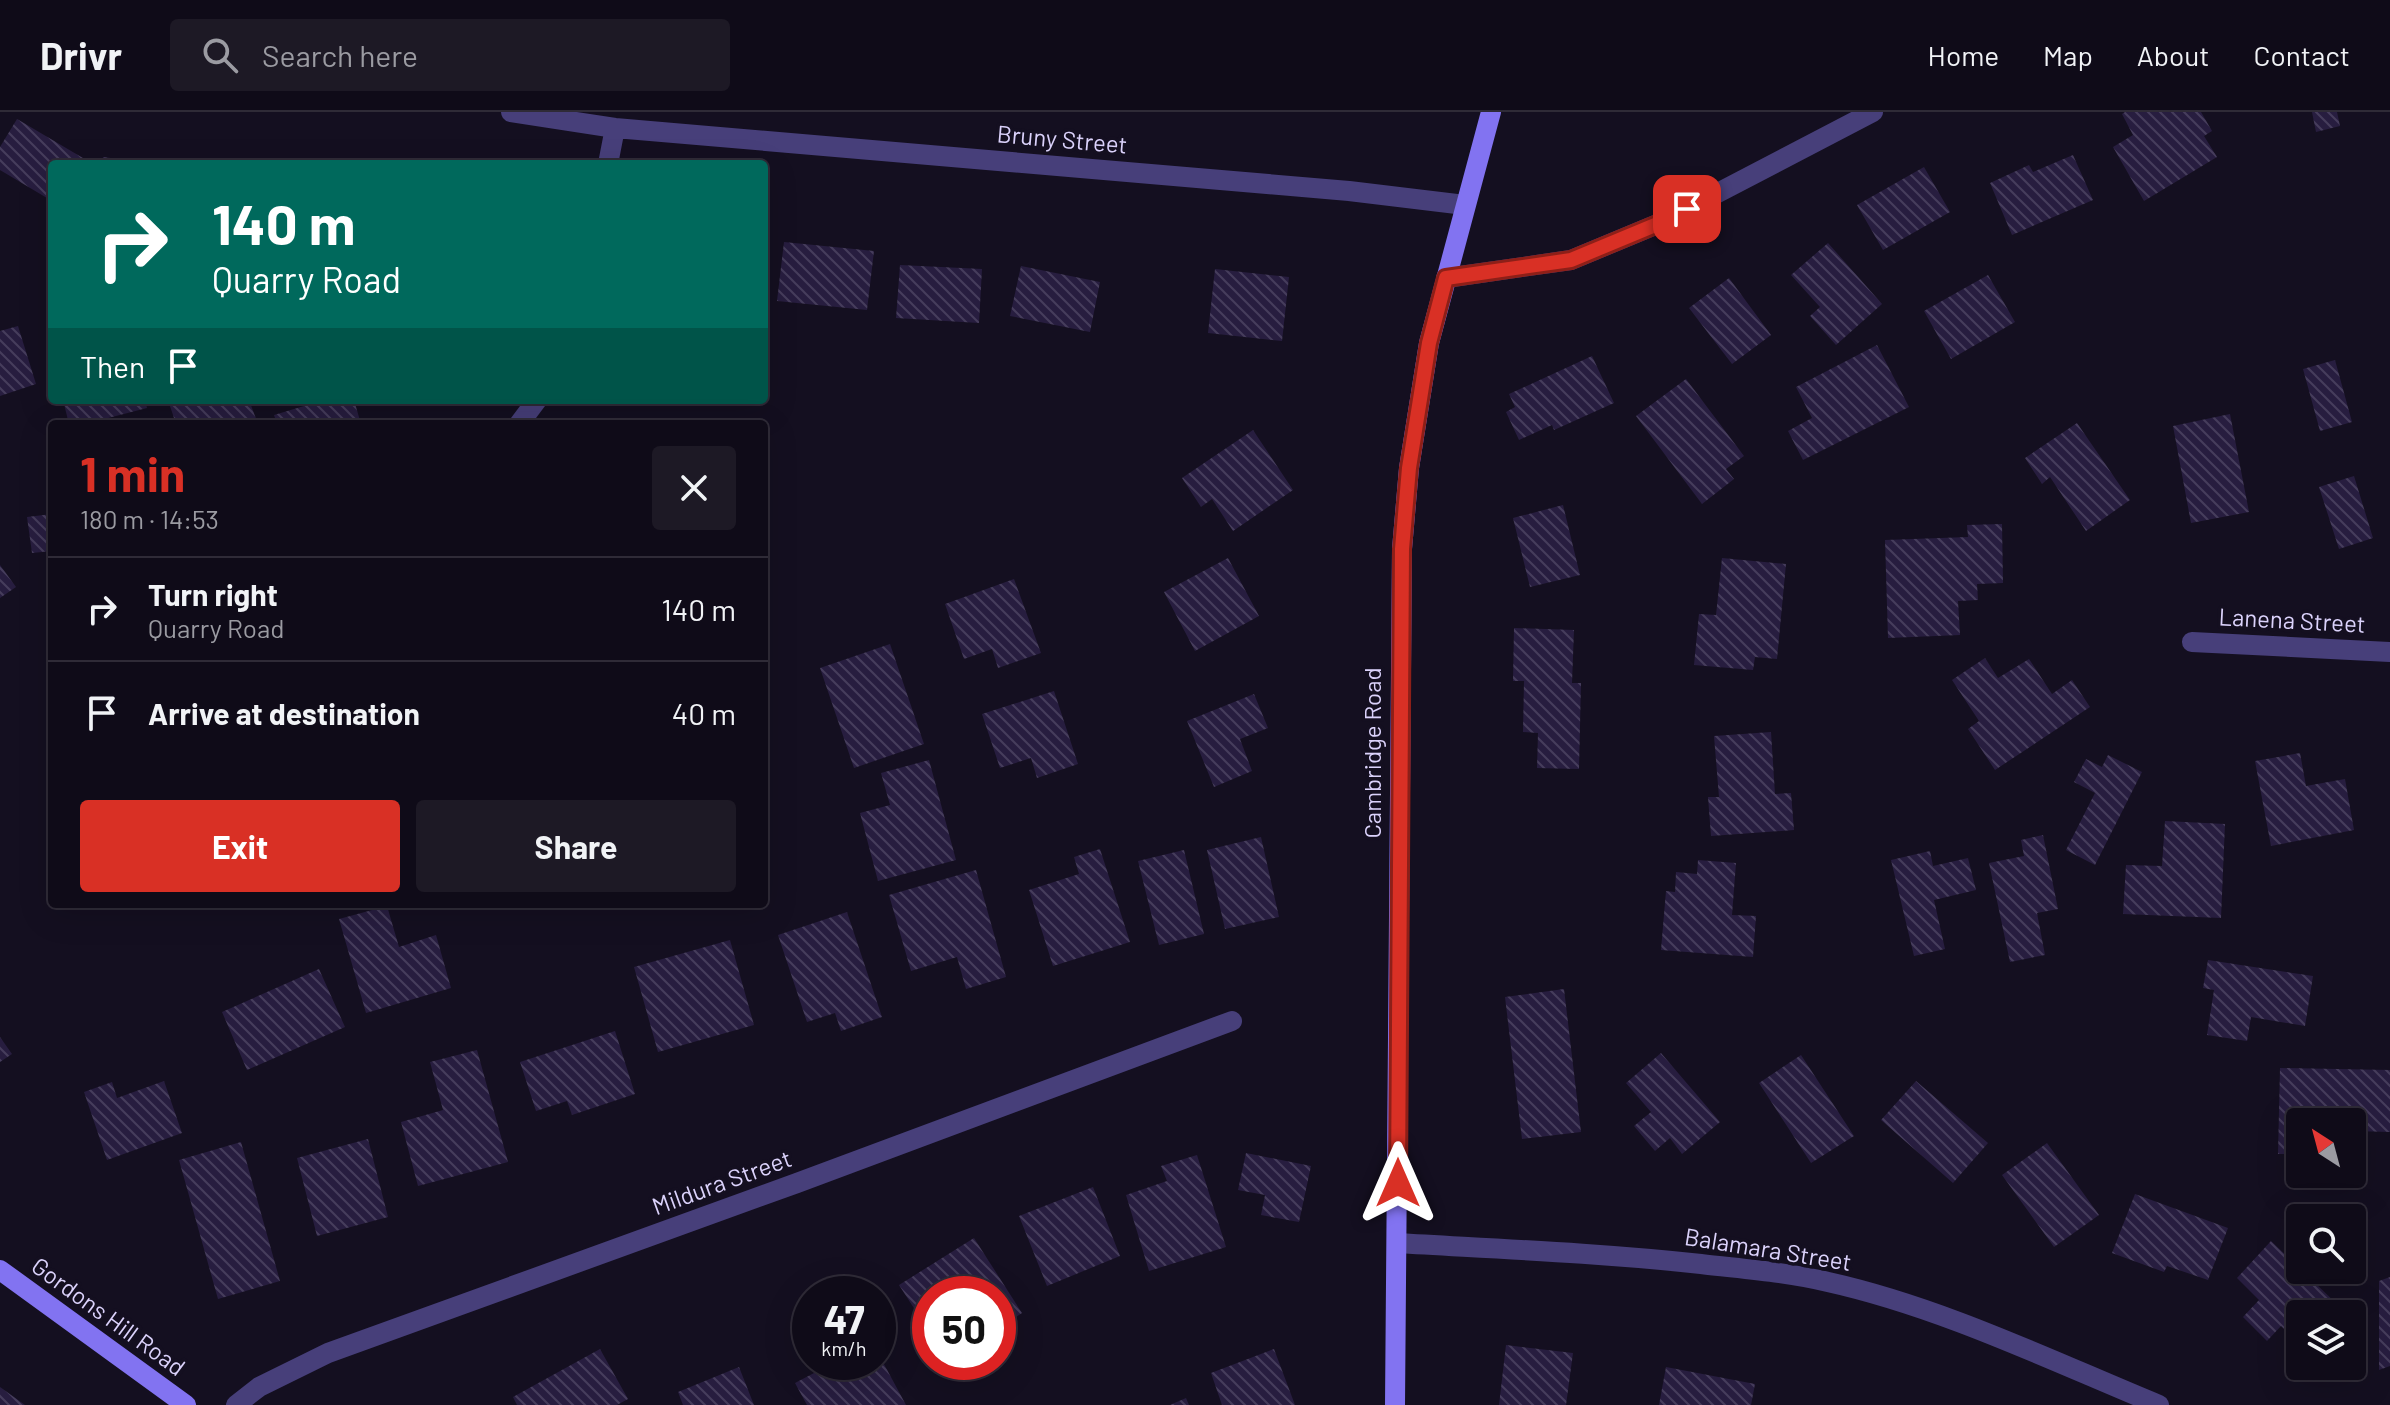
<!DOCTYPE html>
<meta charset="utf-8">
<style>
:root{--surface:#0f0b18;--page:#1d1925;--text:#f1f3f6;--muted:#9b9ba2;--line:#2f2b37;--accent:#d93025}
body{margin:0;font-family:Barlow,sans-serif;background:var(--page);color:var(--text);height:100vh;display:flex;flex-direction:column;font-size:30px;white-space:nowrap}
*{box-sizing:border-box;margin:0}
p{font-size:26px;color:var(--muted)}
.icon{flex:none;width:44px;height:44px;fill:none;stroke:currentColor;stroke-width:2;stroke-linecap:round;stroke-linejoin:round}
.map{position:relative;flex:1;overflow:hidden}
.details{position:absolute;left:48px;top:308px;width:720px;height:488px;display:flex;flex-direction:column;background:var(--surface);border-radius:8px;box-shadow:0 8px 32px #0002,0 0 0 2px var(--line)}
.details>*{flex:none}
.hud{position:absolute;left:48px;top:48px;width:720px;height:244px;border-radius:8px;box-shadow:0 8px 32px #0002,0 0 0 2px var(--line);background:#00695c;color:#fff;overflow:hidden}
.needle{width:52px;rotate:324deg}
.tools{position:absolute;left:2286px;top:996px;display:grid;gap:16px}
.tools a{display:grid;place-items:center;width:80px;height:80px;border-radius:8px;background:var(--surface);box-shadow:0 8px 32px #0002,0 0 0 2px var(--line);font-size:40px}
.speed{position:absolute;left:792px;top:1164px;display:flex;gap:16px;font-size:40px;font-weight:700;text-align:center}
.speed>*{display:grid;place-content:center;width:104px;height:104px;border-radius:50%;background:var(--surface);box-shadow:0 8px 32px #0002,0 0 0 2px var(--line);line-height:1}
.speed small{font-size:20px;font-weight:400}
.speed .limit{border:12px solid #d22;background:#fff;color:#111}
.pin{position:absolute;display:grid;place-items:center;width:68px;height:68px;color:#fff;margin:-34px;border-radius:16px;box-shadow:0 4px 12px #0006}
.me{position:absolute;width:88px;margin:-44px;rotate:0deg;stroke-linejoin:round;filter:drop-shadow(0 0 6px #0008)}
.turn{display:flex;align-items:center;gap:28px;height:168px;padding:0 32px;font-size:36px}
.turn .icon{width:104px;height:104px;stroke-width:2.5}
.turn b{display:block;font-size:56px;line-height:68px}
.then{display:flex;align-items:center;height:76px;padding:0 32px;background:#0003;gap:16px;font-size:30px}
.round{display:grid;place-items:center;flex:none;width:84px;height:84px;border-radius:8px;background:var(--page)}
.headline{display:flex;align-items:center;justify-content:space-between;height:136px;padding:0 32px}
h1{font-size:48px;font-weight:700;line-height:60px;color:var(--accent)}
.button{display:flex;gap:16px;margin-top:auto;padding:16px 32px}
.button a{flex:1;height:92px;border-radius:8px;background:var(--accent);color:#fff;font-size:32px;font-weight:700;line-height:92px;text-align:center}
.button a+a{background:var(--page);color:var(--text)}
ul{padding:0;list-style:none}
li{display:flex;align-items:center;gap:24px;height:104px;padding:0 32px;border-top:2px solid var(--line)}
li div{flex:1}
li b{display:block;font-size:30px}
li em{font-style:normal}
header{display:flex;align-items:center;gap:48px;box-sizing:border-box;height:112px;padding:0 40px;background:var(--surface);border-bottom:2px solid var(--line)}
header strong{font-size:38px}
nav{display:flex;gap:44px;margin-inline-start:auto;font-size:28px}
.search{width:560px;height:72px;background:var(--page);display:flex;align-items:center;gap:20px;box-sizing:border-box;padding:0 28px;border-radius:8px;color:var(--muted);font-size:30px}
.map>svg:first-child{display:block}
.building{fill:url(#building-back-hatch)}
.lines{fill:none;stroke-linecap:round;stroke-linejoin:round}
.minor{stroke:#473f7a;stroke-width:20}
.secondary{stroke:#8273f1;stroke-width:20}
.route-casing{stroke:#8d1f18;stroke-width:20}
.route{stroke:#d93025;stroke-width:14}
.labels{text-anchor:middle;stroke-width:7;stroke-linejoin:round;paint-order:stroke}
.street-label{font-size:24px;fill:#dbd2fb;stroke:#140f20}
</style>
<header>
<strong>Drivr</strong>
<div class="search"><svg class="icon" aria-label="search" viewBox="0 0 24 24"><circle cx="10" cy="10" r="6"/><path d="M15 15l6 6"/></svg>Search here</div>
<nav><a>Home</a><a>Map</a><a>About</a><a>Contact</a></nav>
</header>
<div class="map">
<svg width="2390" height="1293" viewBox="0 0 2390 1293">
<defs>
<pattern id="building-back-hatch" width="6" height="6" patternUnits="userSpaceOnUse" patternTransform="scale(2)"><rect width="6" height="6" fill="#271d3f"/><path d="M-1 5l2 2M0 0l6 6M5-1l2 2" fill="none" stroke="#463d5c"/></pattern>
</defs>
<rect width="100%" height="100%" fill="#140f20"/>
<path class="building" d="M2125,0H2201L2212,19L2204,24L2217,45L2144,89L2113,35L2133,23L2122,2Z
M2312,0H2337L2340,14L2316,20Z
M17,7L88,49L86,52H52V89L0,58V35Z
M2073,43L2093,88L2012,123L1990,71L2029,53L2033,60Z
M103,45L142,50V52H102Z
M1924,55L1950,100L1883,138L1857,93Z
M784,130L874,139L867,198L777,189Z
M1828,131L1882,192L1836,233L1810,204L1820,195L1791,163Z
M900,153L982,157L979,211L896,206Z
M1021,154L1100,170L1090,220L1010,204Z
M1215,157L1289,165L1282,229L1208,221Z
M1988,163L2015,210L1951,247L1924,199Z
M1729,166L1771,223L1732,252L1689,196Z
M18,214L36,272L0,284V219Z
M1877,233L1909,295L1803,348L1788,319L1812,306L1796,275Z
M1592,244L1614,291L1554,318L1552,313L1519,328L1506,300L1515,295L1509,282Z
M2335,248L2352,310L2320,319L2303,257Z
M1686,267L1744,344L1726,357L1734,367L1702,392L1636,304Z
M63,288H145L147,296L85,312H69Z
M168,288H249L258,312H176Z
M324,288H354L361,312H277L274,303Z
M2230,302L2249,400L2191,411L2173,314Z
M2077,311L2130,388L2086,419L2050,365L2042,372L2025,346Z
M1253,318L1293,378L1233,419L1212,387L1201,395L1182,366Z
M2354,364L2373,426L2339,437L2319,375Z
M1563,393L1580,463L1530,475L1513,406Z
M52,402V439L32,441L27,405Z
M2002,412L2003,471L1977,472L1978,488L1958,489L1960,523L1888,526L1885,428L1968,425L1967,413Z
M1228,446L1259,504L1195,539L1164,480Z
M1722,446L1786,452L1777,547L1755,545L1753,558L1694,553L1699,502L1716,503Z
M0,453L16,475L0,486Z
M1014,467L1041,541L998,556L992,537L964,547L945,492Z
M1514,516L1574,518L1572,571H1581L1579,657L1537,656L1538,621L1523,620L1524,569H1513Z
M890,532L924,632L854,656L820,556Z
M1985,546L1998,566L2029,547L2052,582L2072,568L2090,595L1995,658L1968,617L1979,609L1952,568Z
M1054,579L1078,652L1037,666L1031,646L1000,656L982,602Z
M1254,582L1268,616L1240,627L1252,659L1214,675L1187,609Z
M1771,620L1775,682L1791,681L1794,718L1711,724L1708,685H1719L1714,624Z
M2300,641L2306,674L2345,667L2354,718L2271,734L2255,649Z
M2108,643L2142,660L2095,753L2066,738L2095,681L2074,670L2086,647L2102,655Z
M929,648L956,748L878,769L860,701L890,693L881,661Z
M2165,709L2225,712L2221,806L2123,802L2126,753L2162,754Z
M2043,723L2058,797L2037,801L2045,843L2010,850L1989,751L2024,744L2021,728Z
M1261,725L1279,805L1225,817L1207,738Z
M1100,737L1130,830L1053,854L1029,778L1079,762L1074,745Z
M1184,738L1204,822L1159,833L1138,749Z
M1930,739L1933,754L1968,746L1976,778L1934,788L1945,837L1914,844L1891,748Z
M1698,748L1736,751L1732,803L1756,804L1753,845L1661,838L1666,779L1675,780L1676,760L1697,762Z
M976,758L1006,865L966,877L957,845L911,859L889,783Z
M387,794L399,835L436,823L451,876L366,901L339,807Z
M847,800L882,905L841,919L835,901L807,910L778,823Z
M730,828L754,913L658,940L634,855Z
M2208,848L2313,864L2305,914L2251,905L2247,929L2207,923L2214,878L2203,876Z
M319,857L345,915L247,958L222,900Z
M1564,877L1581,1020L1522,1027L1505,885Z
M615,919L635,982L572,1003L567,989L536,999L520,950Z
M0,925L12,942L0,950Z
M477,938L508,1050L418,1074L401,1010L443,998L430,950Z
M1661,941L1720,1010L1682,1042L1670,1026L1655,1039L1634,1014L1651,1000L1626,971Z
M1801,943L1854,1024L1811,1051L1759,971Z
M2280,956L2390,958V1020L2352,1019V1010H2300V1042H2278Z
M164,969L182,1021L107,1048L84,980L112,970L117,986Z
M1916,969L1988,1031L1953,1071L1881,1008Z
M368,1027L388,1105L317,1124L297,1046Z
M241,1030L280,1169L218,1187L179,1048Z
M2047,1031L2099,1103L2054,1135L2002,1063Z
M1246,1041L1311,1054L1299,1110L1261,1103L1265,1083L1238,1078Z
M1197,1043L1226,1135L1149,1159L1126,1083L1167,1069L1161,1054Z
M1093,1075L1120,1144L1047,1174L1019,1104Z
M2135,1082L2228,1116L2208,1168L2167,1154L2164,1160L2112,1141Z
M974,1126L1022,1201L998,1217V1182H930V1221L899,1173Z
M2271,1129L2339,1194L2331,1202H2300V1232L2281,1214L2267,1229L2243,1205L2259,1188L2237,1166Z
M2390,1165V1254L2379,1258V1169Z
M1506,1233L1573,1241L1566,1293H1499Z
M600,1237L628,1287L617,1293H517L513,1285Z
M1274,1237L1295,1293H1222L1211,1261Z
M878,1241L906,1293H807L795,1271L835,1250H878Z
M739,1255L754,1293H683L678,1280Z
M1666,1255L1755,1272L1751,1293H1659Z
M0,1275L25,1293H0Z
M1186,1286L1189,1293H1170Z"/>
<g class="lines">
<path class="minor" d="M511,0L615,16L1349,79L1465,93
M608,52L615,16
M1446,166L1571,148L1660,111L1873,0
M519,312L537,288
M2192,530L2390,540
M1397,1131C1499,1137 1600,1141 1701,1152C1743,1157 1787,1160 1828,1170C1941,1195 2052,1249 2159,1293
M236,1293L259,1275L328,1241L797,1071L1232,909"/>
<path class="secondary" d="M0,1158L186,1293
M1395,1293L1402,437L1409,356L1429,231L1491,0"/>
</g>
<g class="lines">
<g class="route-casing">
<path id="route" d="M1398,1071L1402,437L1409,356L1429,231L1446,166L1571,148L1660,111L1687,97"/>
</g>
<use href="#route" class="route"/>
</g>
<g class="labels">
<g class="street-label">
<text transform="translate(1062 28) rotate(5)" y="8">Bruny Street</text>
<text transform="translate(2292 509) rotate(3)" y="8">Lanena Street</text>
<text transform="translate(1373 641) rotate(-90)" y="8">Cambridge Road</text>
<text transform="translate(722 1071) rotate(-20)" y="8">Mildura Street</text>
<text transform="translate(1768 1138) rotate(9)" y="8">Balamara Street</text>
<text transform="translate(108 1205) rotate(36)" y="8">Gordons Hill Road</text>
</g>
</g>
</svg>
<div class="tools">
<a><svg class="needle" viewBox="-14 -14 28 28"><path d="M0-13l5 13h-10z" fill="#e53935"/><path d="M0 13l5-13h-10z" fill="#9b9ba2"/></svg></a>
<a><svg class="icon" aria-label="search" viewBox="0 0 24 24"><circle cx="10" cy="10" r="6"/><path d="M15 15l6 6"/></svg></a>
<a><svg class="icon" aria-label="layers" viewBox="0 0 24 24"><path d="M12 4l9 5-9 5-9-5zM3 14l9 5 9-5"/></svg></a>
</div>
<div class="speed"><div>47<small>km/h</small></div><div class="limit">50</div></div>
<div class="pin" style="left:1687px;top:97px;background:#d93025"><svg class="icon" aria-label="arrive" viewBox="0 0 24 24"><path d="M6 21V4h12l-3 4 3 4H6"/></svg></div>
<svg class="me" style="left:1398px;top:1071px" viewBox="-20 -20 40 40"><path d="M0-17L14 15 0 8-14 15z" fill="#d93025" stroke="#fff" stroke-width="4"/></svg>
<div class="hud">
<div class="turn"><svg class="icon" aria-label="right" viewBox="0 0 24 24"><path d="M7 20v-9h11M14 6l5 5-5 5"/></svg><div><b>140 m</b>Quarry Road</div></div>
<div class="then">Then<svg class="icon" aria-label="arrive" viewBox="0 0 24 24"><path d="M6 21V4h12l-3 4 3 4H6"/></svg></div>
</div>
<section class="details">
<div class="headline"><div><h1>1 min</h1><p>180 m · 14:53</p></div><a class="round"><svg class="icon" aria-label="close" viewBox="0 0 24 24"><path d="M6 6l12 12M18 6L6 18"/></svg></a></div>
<ul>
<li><svg class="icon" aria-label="right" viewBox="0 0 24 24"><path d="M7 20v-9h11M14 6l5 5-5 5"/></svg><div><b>Turn right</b><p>Quarry Road</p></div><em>140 m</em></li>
<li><svg class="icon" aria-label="arrive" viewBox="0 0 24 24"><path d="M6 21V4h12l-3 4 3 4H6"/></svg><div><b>Arrive at destination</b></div><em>40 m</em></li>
</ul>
<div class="button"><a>Exit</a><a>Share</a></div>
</section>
</div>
